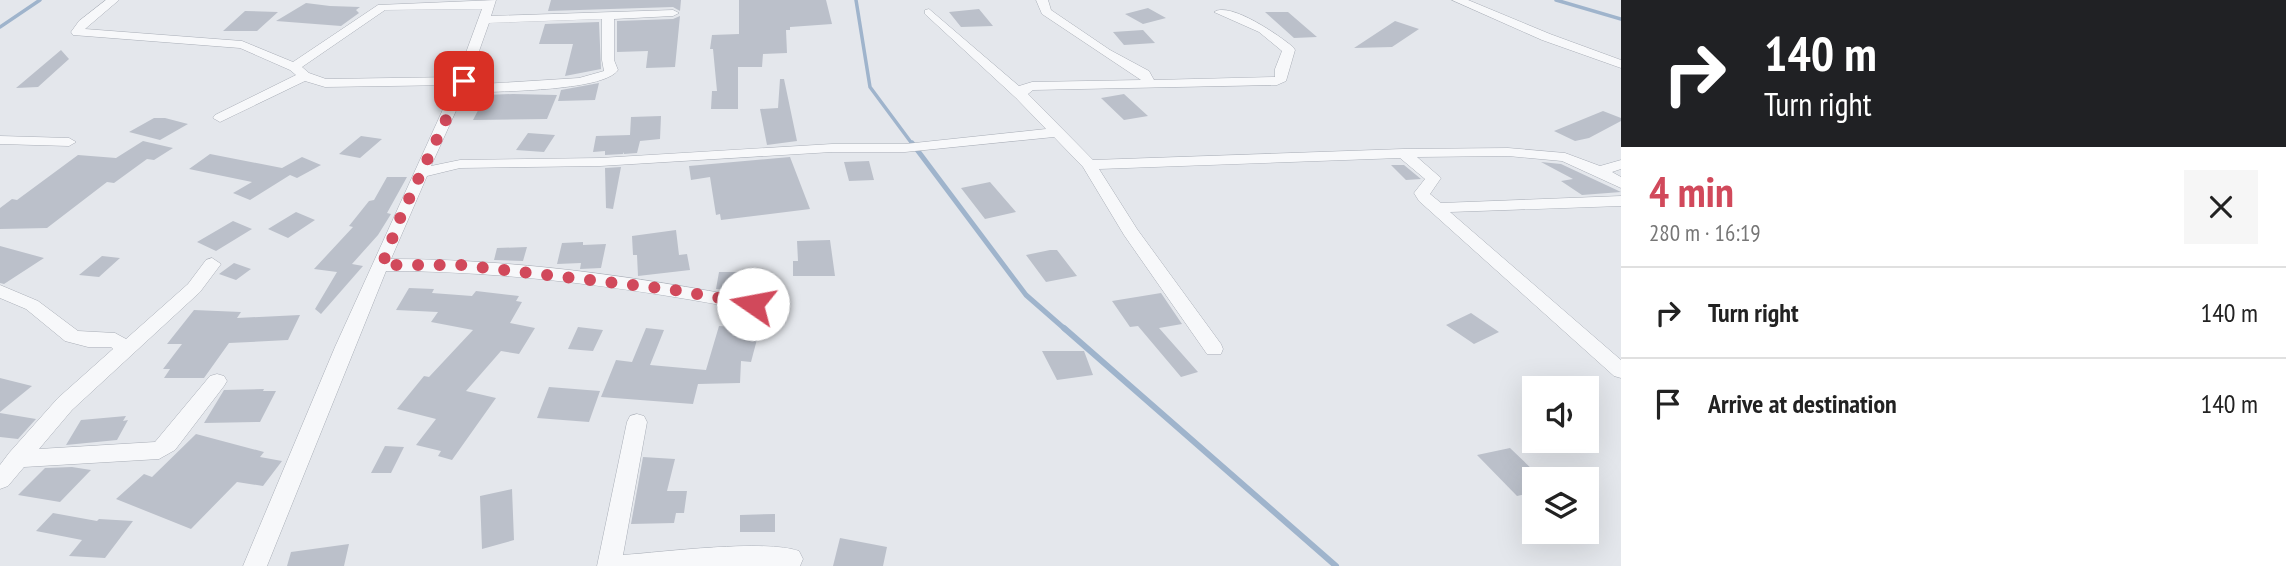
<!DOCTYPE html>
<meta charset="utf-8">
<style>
:root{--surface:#fff;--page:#f6f6f6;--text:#222;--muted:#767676;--line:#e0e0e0;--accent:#d1495b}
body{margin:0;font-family:"PT Sans Narrow",sans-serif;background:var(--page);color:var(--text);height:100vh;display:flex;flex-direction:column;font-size:26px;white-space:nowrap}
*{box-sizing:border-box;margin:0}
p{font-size:23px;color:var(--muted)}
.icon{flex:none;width:38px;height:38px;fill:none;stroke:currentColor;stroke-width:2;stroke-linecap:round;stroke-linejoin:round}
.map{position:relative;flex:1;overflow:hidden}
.side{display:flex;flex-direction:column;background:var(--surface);width:665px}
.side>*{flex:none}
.banner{background:#202124;color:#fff;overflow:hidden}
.tools{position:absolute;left:1522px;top:376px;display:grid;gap:14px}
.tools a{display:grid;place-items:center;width:77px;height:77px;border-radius:0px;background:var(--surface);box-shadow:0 7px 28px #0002;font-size:35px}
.pin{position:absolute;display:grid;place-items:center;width:60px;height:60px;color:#fff;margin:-30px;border-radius:14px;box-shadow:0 4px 10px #0006}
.me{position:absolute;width:77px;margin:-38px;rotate:282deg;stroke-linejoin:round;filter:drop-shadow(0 0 5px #0008)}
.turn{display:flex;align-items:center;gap:24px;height:147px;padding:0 28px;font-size:32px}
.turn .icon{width:91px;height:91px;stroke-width:2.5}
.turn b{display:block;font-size:49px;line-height:60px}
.round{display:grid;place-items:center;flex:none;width:74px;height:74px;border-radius:0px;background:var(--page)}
.overview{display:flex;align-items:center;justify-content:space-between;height:119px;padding:0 28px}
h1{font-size:42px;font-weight:700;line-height:52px;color:var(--accent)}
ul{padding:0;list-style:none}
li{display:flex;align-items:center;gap:21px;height:91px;padding:0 28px;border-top:2px solid var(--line)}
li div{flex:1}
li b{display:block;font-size:26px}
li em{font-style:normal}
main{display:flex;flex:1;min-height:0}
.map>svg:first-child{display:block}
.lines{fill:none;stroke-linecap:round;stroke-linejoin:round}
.stream-far2{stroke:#9fb4cc;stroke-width:3.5}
.stream-far1{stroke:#9fb4cc;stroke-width:5}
.stream{stroke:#9fb4cc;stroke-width:6}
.building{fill:#bbc0ca}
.street-casing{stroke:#a9aeb7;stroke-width:1}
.street{fill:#f7f8fa;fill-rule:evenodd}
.route{stroke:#d1495b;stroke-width:12;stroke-dasharray:0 21.6}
</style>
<main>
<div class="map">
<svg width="1621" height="566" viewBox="0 0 1621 566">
<rect width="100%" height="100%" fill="#e4e7ec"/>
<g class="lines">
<path class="stream-far2" d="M856,0L870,87L913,145
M1556,0L1621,19
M0,27L40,0"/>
<path class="stream-far1" d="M912,143L1026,295L1066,330"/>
<path class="stream" d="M1064,328L1336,566"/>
</g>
<path class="building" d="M551,0H681L680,11L673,7L548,11Z
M739,0H826L832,24L790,27V30H786L787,53L763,54L762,67H738V109H711L712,91H717L713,49H710L712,35L739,34Z
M306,3L330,6L360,7L356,10L359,13L341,26L276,21Z
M1148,8L1166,18L1143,24L1125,14Z
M979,9L993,26L961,27L949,12Z
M245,11L278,12L257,31H223Z
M1265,12H1288L1317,37L1294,38Z
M680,16L675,67L646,68L648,51L617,52V21L673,19Z
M1395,21L1419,29L1392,47L1354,48Z
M599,22L601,69L565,76L573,44H539L545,24Z
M1143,30L1155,43L1124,45L1113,32Z
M61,50L69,59L38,87L16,88Z
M780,79H784L797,141L767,145L760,109L778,108Z
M599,83L595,100L558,101L561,90Z
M513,94L557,95L547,119L473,120L486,95Z
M1124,94L1148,116L1124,120L1101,98Z
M1603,111L1621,118V121L1589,138L1575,141L1554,131Z
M661,116L660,139L640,141L637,153L624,154V152L623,154L605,155V151L593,152L596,136L630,135L631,117Z
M154,118H165L188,124L160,140L129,132Z
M528,133L555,135L544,152L516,150Z
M361,136L382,139L360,158L339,154Z
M143,141L173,148L154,160L147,159L114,183L107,182L47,228L0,229V208L12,199L17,200L78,155L116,158Z
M210,154L282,168L302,157L321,165L297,178L290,175L250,200L233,193L252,182L189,169Z
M790,157L810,209L721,220L720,214L716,215L710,177L691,180L689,166Z
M869,161L874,180L849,181L844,162Z
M1541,162L1561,164L1621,192L1582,195L1561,181L1573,179Z
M1391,165H1404L1421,179L1406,180Z
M621,167L613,209L606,208L605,168Z
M387,177H407L387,213L391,214L378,235L352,264L363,266L321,314L315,309L337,272L314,269L353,227L349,226L369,201L374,200Z
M990,182L1016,212L985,219L961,188Z
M296,212L315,220L288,238L268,229Z
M233,221L252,229L216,251L197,242Z
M676,230L679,255L687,254L690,270L638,276L637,255H633L632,236Z
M830,240L835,276H793V261H798L797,241Z
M583,242V245L606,244L601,268L580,269L581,263L557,264L562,243Z
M0,246L44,258L4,284L0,283Z
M527,247L523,261L494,260L497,248Z
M1050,250H1057L1077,276L1046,282L1026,255Z
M102,256L120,258L99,277L79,275Z
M234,263L251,269L236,280L219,274Z
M719,272H739L736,290L716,289Z
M409,288L434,289L432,293L472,296L476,291L519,296L516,301L522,302L510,323L535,328L519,354L501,351L466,391L496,398L452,460L438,456L441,451L416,445L436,419L397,409L424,376L429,377L473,330L431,322L438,312L396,310Z
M1161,293L1182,324L1159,328L1198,372L1181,377L1138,326L1130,327L1112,301Z
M194,310L241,312L237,318L300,315L288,340L229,343L204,378H164L170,369H163L182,344H167Z
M1471,313L1499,332L1474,344L1446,325Z
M735,322L760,328L751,362L741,361L740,383L698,384L693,404L601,397L616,360L632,362L646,328L664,330L650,365L706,370L719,326L734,327Z
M578,327L603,330L593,351L568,349Z
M1042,351H1084L1093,375L1057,380Z
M0,378L32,386L0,412Z
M549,387L600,391L589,422L537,418Z
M264,389L263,391H276L260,422L204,423L224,390Z
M0,413L36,419L18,439L0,437Z
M126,416L123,421L128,420L117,440L66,445L81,420Z
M196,434L264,452L260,457L282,461L263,486L237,482L191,529L116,499L144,474L152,477Z
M385,446L404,447L391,473H371Z
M1510,448L1535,472V492L1517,496L1477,455Z
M643,457L675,459L667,491H687L684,513H676L674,523L631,524Z
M72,467L91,470L60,502L18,495L45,468Z
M512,489L514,540L482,549L480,496Z
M53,513L97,521L99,519L133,521L105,558L69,556L82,540L36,531Z
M775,514V532H740V515Z
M840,538L887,547L883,566H833Z
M349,544L344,566H287L291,552Z"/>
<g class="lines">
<g class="street-casing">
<path id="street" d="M106,0H119L85,29L242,41L293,62L378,5L496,0L491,16L673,10L679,13L673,16L614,19V60L618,70C603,92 494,91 464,93L431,166L460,160L600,158L832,144H905L1046,129L1016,98L925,14V10L929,9L1019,86L1032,82L1141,80L1042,14L1036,0H1048L1051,10L1110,50L1149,71L1154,80L1275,77V69L1282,51L1259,32L1214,12C1230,1 1280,36 1293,47L1295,50L1286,81L1277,85L1033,90L1028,94L1093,160L1403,149L1508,148L1565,153L1600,166L1621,160V169L1612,172L1621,177V188L1562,161L1508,156L1417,157L1441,178L1430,194L1441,203L1621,196V206L1450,212L1621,360V378L1614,376L1419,201L1414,193L1425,179L1400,158L1099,169L1137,229L1221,344L1223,349L1221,354H1207L1124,235L1083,167L1054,137L905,152H832L600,166L460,168L427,176L391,259C512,259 634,276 753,299L759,301L762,305L759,309L753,311C633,288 509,271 386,271L267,566H243L335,347L454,85L325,87L305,81L220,122L213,118L215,115L296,75L290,70L240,48L73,35L71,32L79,21ZM482,9L457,77L326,79L309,73L302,67L385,10ZM602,19V60L604,71L579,78L467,85L489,23Z
M1452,0H1468L1550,34L1621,60V68L1542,40Z
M0,136L69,138L76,142L69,146L0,144Z
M212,258L221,264L200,292L72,410L39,449L155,442L210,376L217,374L224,376L227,381L224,386L175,450L159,459L24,467L8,486L0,489V465L9,453L58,398L113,349L111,347H88L65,341L26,309L0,298V285L38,301L78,331L115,333L126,339L188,284L206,260Z
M637,414L644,416L647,422L623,555C664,552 765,539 799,551L803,559L800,566H597L627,422L630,416Z"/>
</g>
<use href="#street" class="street"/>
</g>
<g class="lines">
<path class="route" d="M464,81L401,216L382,265H461L675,290L753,304"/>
</g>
</svg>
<div class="tools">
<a><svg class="icon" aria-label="sound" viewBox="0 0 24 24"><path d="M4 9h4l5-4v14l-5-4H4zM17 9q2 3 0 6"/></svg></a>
<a><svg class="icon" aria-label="layers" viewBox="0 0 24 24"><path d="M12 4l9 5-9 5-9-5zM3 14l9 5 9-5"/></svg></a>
</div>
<div class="pin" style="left:464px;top:81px;background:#d93025"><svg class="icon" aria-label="arrive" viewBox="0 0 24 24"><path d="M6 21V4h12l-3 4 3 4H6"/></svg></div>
<svg class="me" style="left:753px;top:304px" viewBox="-20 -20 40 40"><circle r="19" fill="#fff"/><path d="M0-13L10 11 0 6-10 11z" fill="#d1495b"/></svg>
</div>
<section class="side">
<div class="banner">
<div class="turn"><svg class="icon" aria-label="right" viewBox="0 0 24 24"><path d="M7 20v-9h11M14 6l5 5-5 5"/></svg><div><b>140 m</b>Turn right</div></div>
</div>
<div class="overview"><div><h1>4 min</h1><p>280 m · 16:19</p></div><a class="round"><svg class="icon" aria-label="close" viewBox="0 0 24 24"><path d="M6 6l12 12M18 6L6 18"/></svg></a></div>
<ul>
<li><svg class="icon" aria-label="right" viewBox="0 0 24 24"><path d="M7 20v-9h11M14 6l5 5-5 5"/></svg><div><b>Turn right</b></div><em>140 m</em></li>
<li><svg class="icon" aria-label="arrive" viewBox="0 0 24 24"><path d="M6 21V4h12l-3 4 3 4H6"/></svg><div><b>Arrive at destination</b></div><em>140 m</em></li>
</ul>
</section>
</main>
